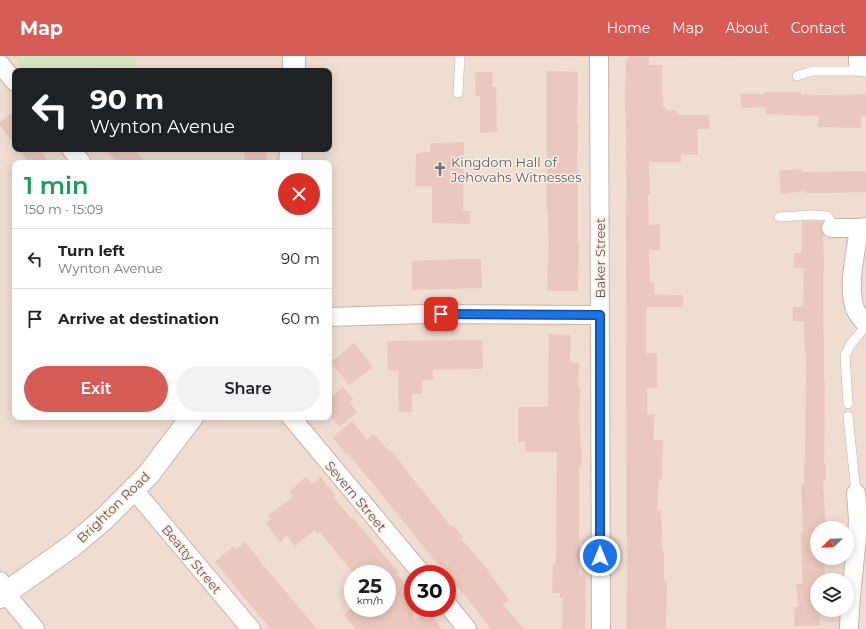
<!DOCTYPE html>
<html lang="en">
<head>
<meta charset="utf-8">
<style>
  body { margin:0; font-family:Montserrat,sans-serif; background:#f2f2f2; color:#202124; height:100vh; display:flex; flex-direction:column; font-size:15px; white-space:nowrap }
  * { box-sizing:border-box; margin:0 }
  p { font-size:13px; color:#757577 }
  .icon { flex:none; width:22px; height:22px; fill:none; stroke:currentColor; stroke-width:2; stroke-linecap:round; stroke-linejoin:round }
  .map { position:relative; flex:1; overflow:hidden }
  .sheet { position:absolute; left:12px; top:104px; width:320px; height:260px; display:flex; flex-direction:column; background:#fff; border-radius:8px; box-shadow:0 2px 10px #0003 }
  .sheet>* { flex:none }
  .guide { position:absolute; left:12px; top:12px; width:320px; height:84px; border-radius:8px; box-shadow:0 2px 10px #0003; background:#202124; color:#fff; overflow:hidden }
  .needle { width:26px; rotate:247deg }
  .buttons { position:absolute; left:810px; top:465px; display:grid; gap:8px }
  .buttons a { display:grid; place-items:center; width:44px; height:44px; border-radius:50%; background:#fff; box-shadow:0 2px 10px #0003; font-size:20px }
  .speed { position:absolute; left:344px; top:509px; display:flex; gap:8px; font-size:20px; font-weight:700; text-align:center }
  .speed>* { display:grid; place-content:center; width:52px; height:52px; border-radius:50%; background:#fff; box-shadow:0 2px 10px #0003; line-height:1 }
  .speed small { font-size:10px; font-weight:400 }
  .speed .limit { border:6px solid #d22; background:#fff; color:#111 }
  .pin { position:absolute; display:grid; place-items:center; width:34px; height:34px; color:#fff; margin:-17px; border-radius:8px; box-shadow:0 2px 6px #0006 }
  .me { position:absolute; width:44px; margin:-22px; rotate:0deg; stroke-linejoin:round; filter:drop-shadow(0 0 3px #0008) }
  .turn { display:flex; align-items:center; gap:14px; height:84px; padding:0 12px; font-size:18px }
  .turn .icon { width:52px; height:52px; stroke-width:2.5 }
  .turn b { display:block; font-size:28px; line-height:34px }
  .round { display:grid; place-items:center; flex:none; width:42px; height:42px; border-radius:21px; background:#f2f2f2 }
  .head { display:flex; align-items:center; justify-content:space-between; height:68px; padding:0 12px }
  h1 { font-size:24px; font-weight:600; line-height:30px; color:#1e9e55 }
  .button { display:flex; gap:8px; margin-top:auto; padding:8px 12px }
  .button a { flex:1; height:46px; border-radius:24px; background:#d55d55; color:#fff; font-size:16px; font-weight:600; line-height:46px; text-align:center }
  .button a+a { background:#f2f2f2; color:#202124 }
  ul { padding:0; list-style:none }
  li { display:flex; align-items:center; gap:12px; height:60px; padding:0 12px; border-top:1px solid #e0e0e0 }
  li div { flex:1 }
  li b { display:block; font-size:15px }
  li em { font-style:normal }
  header { display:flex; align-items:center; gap:24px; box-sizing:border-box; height:56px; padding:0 20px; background:#d55d55; color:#fff }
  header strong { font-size:19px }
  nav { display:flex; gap:22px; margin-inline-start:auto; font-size:14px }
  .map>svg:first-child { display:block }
  .residential { fill:#efddd1; fill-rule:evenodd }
  .green { fill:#d5e4c3 }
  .building { fill:#ebc8bd }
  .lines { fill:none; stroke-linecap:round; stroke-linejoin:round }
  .service-casing { stroke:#c8b3ab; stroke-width:10 }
  .minor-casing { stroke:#c8b3ab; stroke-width:20 }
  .tertiary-casing { stroke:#c8b3ab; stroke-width:24 }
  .service { stroke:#fff; stroke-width:9 }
  .minor { stroke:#fff; stroke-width:18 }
  .tertiary { stroke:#fff; stroke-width:22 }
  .route-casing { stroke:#114b97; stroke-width:10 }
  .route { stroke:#1a73e8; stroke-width:7 }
  .labels { text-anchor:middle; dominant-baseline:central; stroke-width:3; stroke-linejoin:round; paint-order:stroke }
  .worship-label { font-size:13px; fill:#5b616d; stroke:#fcf1e7; text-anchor:start }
  .street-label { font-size:13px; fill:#6d524c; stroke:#fcf1e7 }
</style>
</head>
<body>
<header>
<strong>Map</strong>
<nav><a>Home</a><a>Map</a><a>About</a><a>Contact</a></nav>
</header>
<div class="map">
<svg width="866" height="573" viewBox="0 0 866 573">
  <rect width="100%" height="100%" fill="#f9ece2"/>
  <path class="residential" d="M0,0H866V573H0ZM15,15H329V93H15ZM15,107H329V361H15ZM817,472H847V502H817ZM353,518H387V552H353ZM413,518H447V552H413ZM817,524H847V554H817Z"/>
  <path class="green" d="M12,0H136V10L21,11Z"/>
  <path class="building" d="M629,0H649V9H662L663,51H666V54H677V59H709V73H698V99L681,98V106H649L650,139H648L649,169L660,168V194H649L650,227H655L654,238L683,239V251H646V297H657V332H647V358H655L653,384H663L662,423H659L657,454H661L662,495H664V525H667L666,573H627L626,144H627L625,38L626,4H629Z
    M547,15L578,16L577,66H578L577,113H578V187H579L578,235H547L549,181H548V157H547Z
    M475,16H493L492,31H496L497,76L480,77V40H476Z
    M765,36H801V38L825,39L866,38V61L861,60V72L818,71L819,60L781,59V58H766L765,51L741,52V38H765Z
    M15,54V88L0,70V66Z
    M464,86L463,155H470V168L432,167V130H415L416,97L430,96V87Z
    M19,93H39L50,107H30Z
    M105,93H134L146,107H117Z
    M244,93H266L267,107H245Z
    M802,113V116L866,115V136L829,137H805V135L781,138L779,115Z
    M807,165L823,166L821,172L823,178L824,216H823V248L824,296V326H825L824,407H826V424L823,425L826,472H817V502H824L825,523H817V554H819L820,569L795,570L794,551H798L796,528H803L801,503H802L801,477H803L801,429H804V407H805L806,297H805L804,265H793V251H803L804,212H794V197H802V166Z
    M460,203H481L482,232L412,234V205Z
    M549,278L571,279L570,306L579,307L578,331H580L579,362L581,392V411H579V519H586L585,573H562L563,542H560V537H552L553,508H556L557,396H526L525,386H518V351H548Z
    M457,284H482L483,313L433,314V324H422V338H412V356H399L398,314L388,315L387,285Z
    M354,287L373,311L349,329L331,306Z
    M343,331L353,343L349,346L357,356L340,371L329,358V343Z
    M352,365L367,384L374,378L390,396L392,395L416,427L451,470L453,469L463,481L461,483L491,517H489L509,544L503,549L524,573H491L455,527L454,528L447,519V518H446L440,511L375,430L347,397L346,398L333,381Z
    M306,421L312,428L321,421L335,439L333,441L351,462L352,461L400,518H397L413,538V565L426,554L442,573H356L344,559L351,552H387V518H354L320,476L317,478L315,474L295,490L287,480L280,486L266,467L271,463L268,459L293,441L289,436Z
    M245,486L259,503V504L317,573H271L246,544L215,506L234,490L236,493Z"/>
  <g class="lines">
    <defs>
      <path id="service" d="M855,15L866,16
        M797,20L812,15H855L858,7
        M458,37L460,0
        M779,161L812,159L827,160L831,165V172
        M848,348L845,299L851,288L866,270
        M848,360L856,437"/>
      <path id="minor" d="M599,0L601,573
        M858,0V7
        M0,8L15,26
        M71,93L82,107
        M831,172H859L866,171
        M859,172C856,196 847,230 855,253C858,259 862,264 866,268
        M329,261L426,258L600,259
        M291,361L422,518
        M134,434L251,573
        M856,437L858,464
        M0,525L6,538L35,573
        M447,548L467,573
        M849,573C850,537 856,501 858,464H866"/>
      <path id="tertiary" d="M294,15V0
        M290,107L291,93
        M0,541L72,490L104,463L148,419L192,361"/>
    </defs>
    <use href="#service" class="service-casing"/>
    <use href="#minor" class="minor-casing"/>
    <use href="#tertiary" class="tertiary-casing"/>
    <use href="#service" class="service"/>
    <use href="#minor" class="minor"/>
    <use href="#tertiary" class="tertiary"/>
  </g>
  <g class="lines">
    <defs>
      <path id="route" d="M441,258L600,259V500"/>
    </defs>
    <use href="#route" class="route-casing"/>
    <use href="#route" class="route"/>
  </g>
  <defs>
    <symbol id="church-bare" viewBox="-9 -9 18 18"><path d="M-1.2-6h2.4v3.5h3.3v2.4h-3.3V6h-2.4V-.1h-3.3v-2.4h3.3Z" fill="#6b7280" stroke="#fcf1e7" stroke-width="2.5" paint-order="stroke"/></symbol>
  </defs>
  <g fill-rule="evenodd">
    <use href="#church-bare" x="430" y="103" width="20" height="20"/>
  </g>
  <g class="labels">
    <g class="worship-label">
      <text x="451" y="106">Kingdom Hall of<tspan x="451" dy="15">Jehovahs Witnesses</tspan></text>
    </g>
    <g class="street-label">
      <text transform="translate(600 202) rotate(-90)">Baker Street</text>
      <text transform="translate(356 440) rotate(50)">Severn Street</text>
      <text transform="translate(113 451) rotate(-44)">Brighton Road</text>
      <text transform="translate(192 503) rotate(50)">Beatty Street</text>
    </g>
  </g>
</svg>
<div class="buttons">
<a><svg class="needle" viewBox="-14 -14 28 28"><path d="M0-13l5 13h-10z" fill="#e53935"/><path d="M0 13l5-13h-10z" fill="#757577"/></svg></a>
<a><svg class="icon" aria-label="layers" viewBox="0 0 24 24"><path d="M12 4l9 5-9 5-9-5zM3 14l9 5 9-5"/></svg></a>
</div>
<div class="speed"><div>25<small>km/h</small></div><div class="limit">30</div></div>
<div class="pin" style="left:441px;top:258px;background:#d93025"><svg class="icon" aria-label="arrive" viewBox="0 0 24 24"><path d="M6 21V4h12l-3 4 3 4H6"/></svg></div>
<svg class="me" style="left:600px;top:500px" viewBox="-20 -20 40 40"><circle r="17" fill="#1a73e8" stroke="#fff" stroke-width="3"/><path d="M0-11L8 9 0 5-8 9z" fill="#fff"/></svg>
<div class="guide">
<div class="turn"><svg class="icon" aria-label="left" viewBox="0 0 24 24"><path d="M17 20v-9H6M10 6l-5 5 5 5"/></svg><div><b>90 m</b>Wynton Avenue</div></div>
</div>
<section class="sheet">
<div class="head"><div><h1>1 min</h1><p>150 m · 15:09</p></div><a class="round" style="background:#d93025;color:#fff"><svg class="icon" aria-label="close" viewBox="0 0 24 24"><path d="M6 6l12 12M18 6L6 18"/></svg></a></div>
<ul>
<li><svg class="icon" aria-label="left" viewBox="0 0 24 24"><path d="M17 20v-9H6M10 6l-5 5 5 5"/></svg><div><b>Turn left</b><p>Wynton Avenue</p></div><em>90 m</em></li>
<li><svg class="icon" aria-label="arrive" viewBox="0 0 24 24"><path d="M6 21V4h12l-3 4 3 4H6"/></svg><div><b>Arrive at destination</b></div><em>60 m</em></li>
</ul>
<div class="button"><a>Exit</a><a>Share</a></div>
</section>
</div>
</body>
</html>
